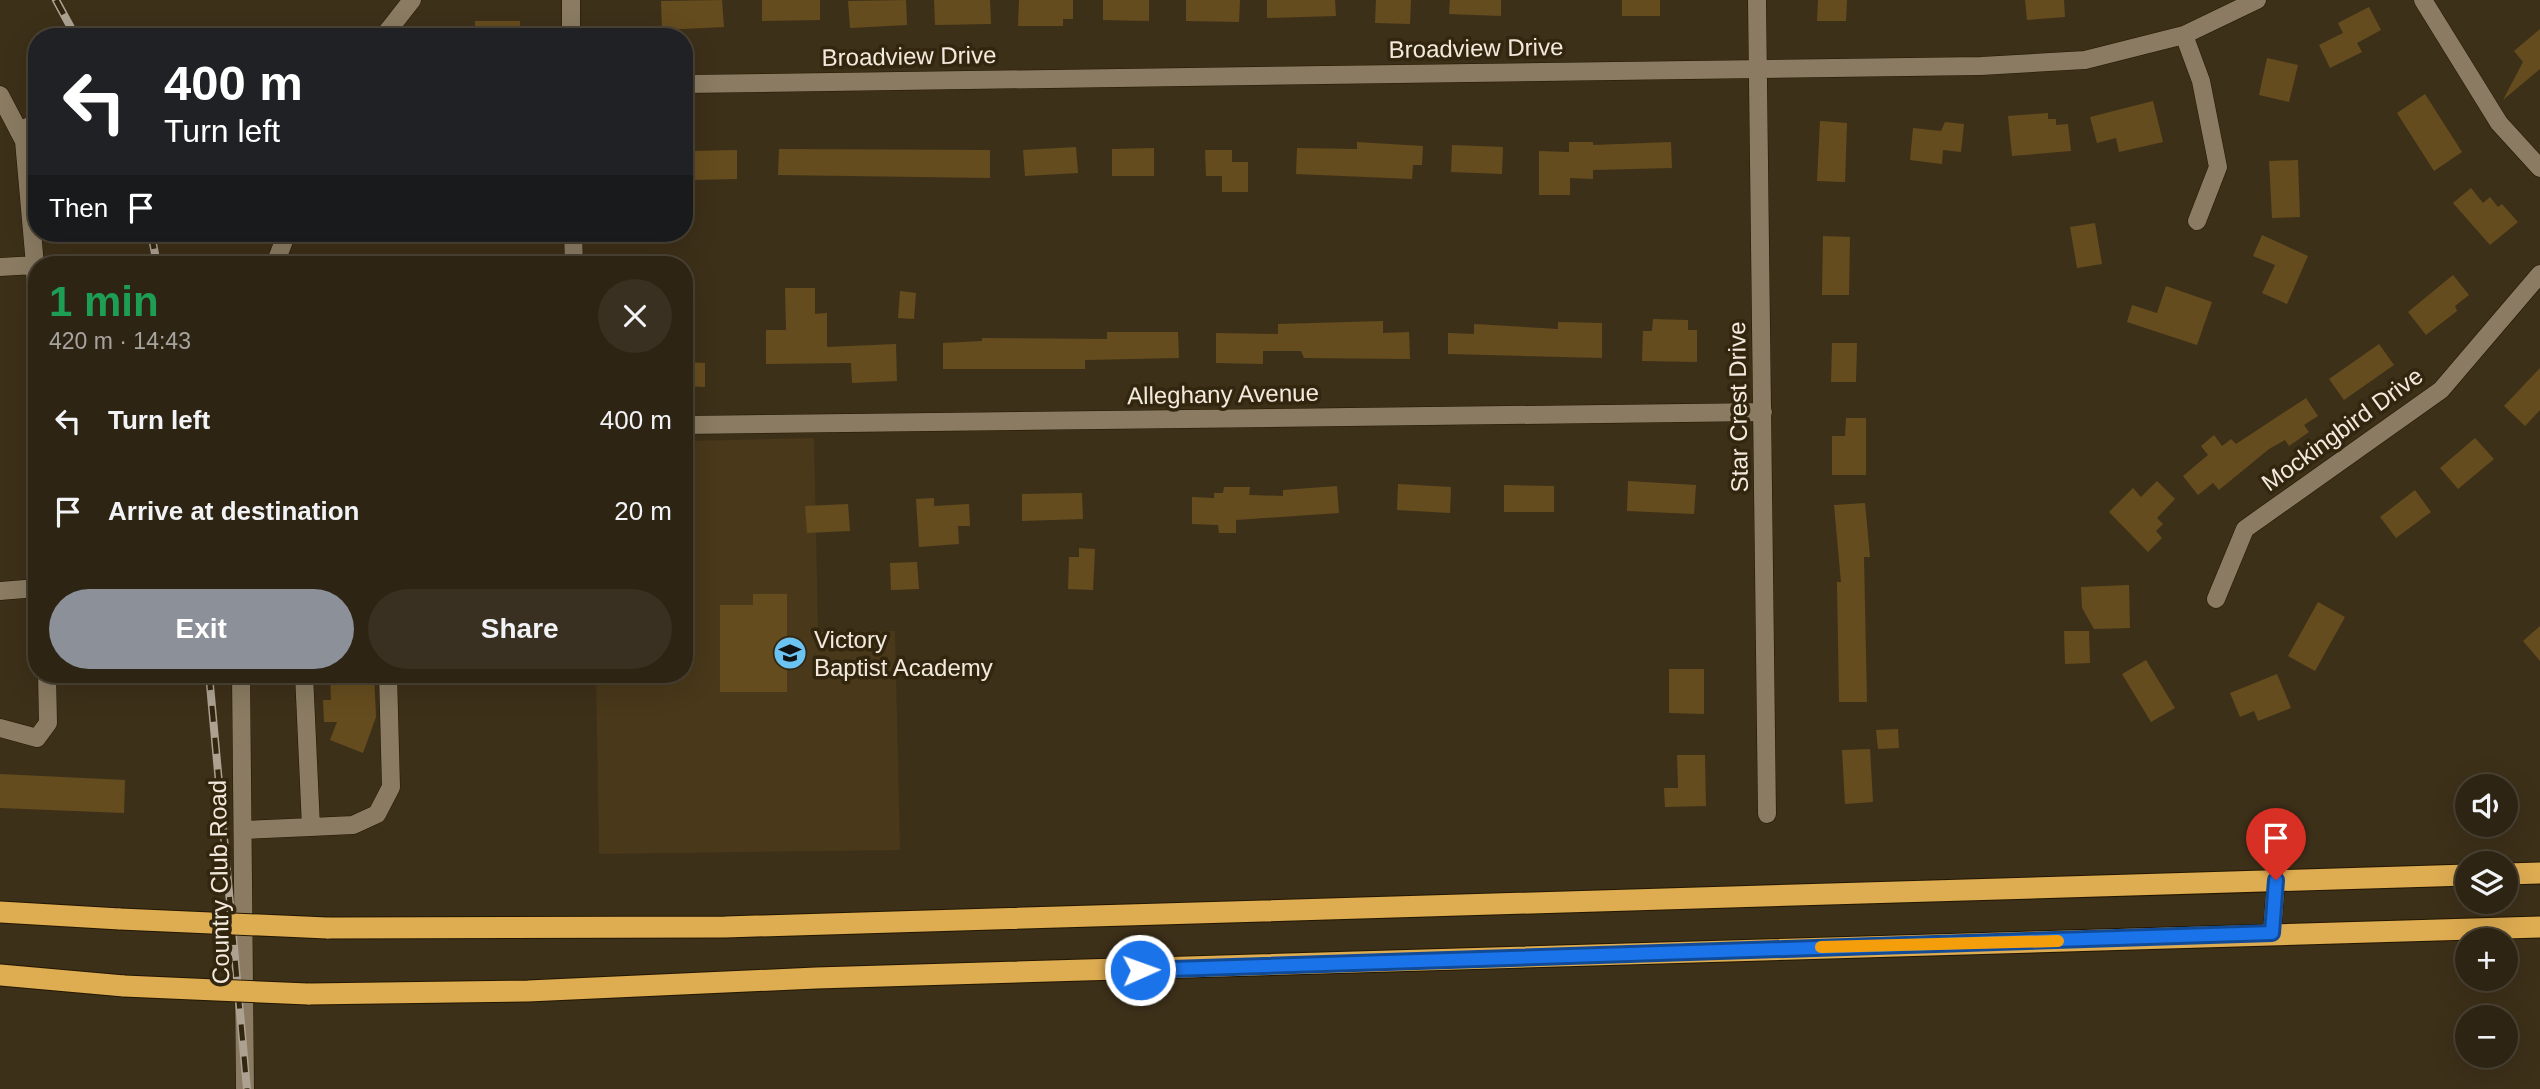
<!DOCTYPE html>
<html lang="en">
<head>
<meta charset="utf-8">
<style>
  body { margin:0; font-family:Arial,sans-serif; background:#3a3021; color:#f1f3f6; height:100vh; display:flex; flex-direction:column; font-size:26px; white-space:nowrap }
  * { box-sizing:border-box; margin:0 }
  p { font-size:23px; color:#a7a4a0 }
  .icon { flex:none; width:38px; height:38px; fill:none; stroke:currentColor; stroke-width:2; stroke-linecap:round; stroke-linejoin:round }
  .map { position:relative; flex:1; overflow:hidden }
  .panel { position:absolute; left:28px; top:256px; width:665px; height:427px; display:flex; flex-direction:column; background:#2e2413; border-radius:28px; box-shadow:0 7px 28px #0002,0 0 0 2px #494133 }
  .panel>* { flex:none }
  .top-card { position:absolute; left:28px; top:28px; width:665px; height:214px; border-radius:28px; box-shadow:0 7px 28px #0002,0 0 0 2px #494133; background:#202124; color:#fff; overflow:hidden }
  .controls { position:absolute; left:2455px; top:774px; display:grid; gap:14px }
  .controls a { display:grid; place-items:center; width:63px; height:63px; border-radius:50%; background:#2e2413; box-shadow:0 7px 28px #0002,0 0 0 2px #494133; font-size:35px }
  .pin { position:absolute; display:grid; place-items:center; width:60px; height:60px; color:#fff; margin:-72px -30px; border-radius:50% 50% 50% 0; rotate:-45deg; box-shadow:0 0 7px #0007 }
  .pin .icon { rotate:45deg }
  .me { position:absolute; width:77px; margin:-38px; rotate:88deg; stroke-linejoin:round; filter:drop-shadow(0 0 5px #0008) }
  .turn { display:flex; align-items:center; gap:24px; height:147px; padding:0 21px; font-size:32px }
  .turn .icon { width:91px; height:91px; stroke-width:2.5 }
  .turn b { display:block; font-size:49px; line-height:60px }
  .then { display:flex; align-items:center; height:66px; padding:0 21px; background:#0003; gap:14px; font-size:26px }
  .round { display:grid; place-items:center; flex:none; width:74px; height:74px; border-radius:37px; background:#3a3021 }
  .summary { display:flex; align-items:center; justify-content:space-between; height:119px; padding:0 21px }
  h1 { font-size:42px; font-weight:600; line-height:52px; color:#1e9e55 }
  .button { display:flex; gap:14px; margin-top:auto; padding:14px 21px }
  .button a { flex:1; height:80px; border-radius:42px; background:#8c9099; color:#fff; font-size:28px; font-weight:600; line-height:80px; text-align:center }
  .button a+a { background:#3a3021; color:#f1f3f6 }
  ul { padding:0; list-style:none }
  li { display:flex; align-items:center; gap:21px; height:91px; padding:0 21px }
  li div { flex:1 }
  li b { display:block; font-size:26px }
  li em { font-style:normal }
  .map>svg:first-child { display:block }
  .built { fill:#49381a }
  .building { fill:#654c1e }
  .lines { fill:none; stroke-linecap:round; stroke-linejoin:round }
  .minor-casing { stroke:#231702; stroke-width:19 }
  .highway-casing { stroke:#231702; stroke-width:23 }
  .minor { stroke:#8a7b62; stroke-width:18 }
  .highway { stroke:#deac51; stroke-width:21 }
  .rail-casing { stroke:#ada292; stroke-width:8 }
  .rail { stroke:#32260f; stroke-width:5; stroke-dasharray:16; stroke-linecap:butt }
  .highway-bridge-casing { stroke:#231702; stroke-width:23; stroke-linecap:butt }
  .highway-bridge { stroke:#deac51; stroke-width:21 }
  .route-casing { stroke:#114b97; stroke-width:18 }
  .route { stroke:#1a73e8; stroke-width:12 }
  .slow { stroke:#f59e0b; stroke-width:12 }
  .labels { text-anchor:middle; dominant-baseline:central; stroke-width:7; stroke-linejoin:round; paint-order:stroke }
  .street-label { font-size:24px; fill:#f3eadd; stroke:#32260f }
  .poi-label { font-size:24px; fill:#f3eadd; stroke:#32260f; text-anchor:start }
</style>
</head>
<body>
<div class="map">
<svg width="2540" height="1089" viewBox="0 0 2540 1089">
  <rect width="100%" height="100%" fill="#3d3019"/>
  <path class="built" d="M814,438L818,632L895,631L900,850L599,854L596,674H684V441Z"/>
  <path class="building" d="M722,0L724,27L662,30L661,1Z
    M762,0H820V20L762,21Z
    M906,0L907,25L850,28L848,1Z
    M934,0H990L991,24L935,25Z
    M1019,0H1073V19H1063V26H1018Z
    M1103,0H1149V21L1103,20Z
    M1186,0H1240L1239,22L1186,21Z
    M1267,0H1335L1336,16L1267,18Z
    M1376,0H1411L1410,24L1375,23Z
    M1450,0H1501V16L1449,14Z
    M1622,0H1660V16H1622Z
    M1818,0H1847L1846,21H1817Z
    M2025,0H2064L2065,17L2027,20Z
    M2369,7L2381,30L2357,43L2362,52L2330,68L2319,45L2343,33L2338,23Z
    M475,21H520V37H475Z
    M2540,29V69L2503,100L2523,62L2514,51Z
    M2267,58L2298,65L2289,102L2259,95Z
    M2425,94L2462,152L2434,171L2397,113Z
    M2153,101L2163,142L2119,152L2116,138L2097,143L2090,117Z
    M2048,113V119H2056V125L2068,124L2071,151L2012,156L2008,116Z
    M1820,121L1847,123L1845,182L1817,181Z
    M1945,122L1964,124L1961,152L1943,150L1942,164L1910,160L1913,128L1941,131Z
    M1357,142L1423,146L1422,165H1413L1412,179L1296,174L1297,148L1357,149Z
    M1569,142H1593V145L1671,142L1672,168L1593,170V179L1570,178V195H1539V151L1569,152Z
    M1452,145L1503,147L1502,174L1451,172Z
    M1076,147L1078,173L1025,176L1023,150Z
    M1154,148V176H1112V149Z
    M779,149L990,150V178L778,175Z
    M737,150V179L692,180V151Z
    M1205,150H1232V162H1248V192H1222V176H1206Z
    M2298,160L2300,217L2272,218L2269,161Z
    M2471,188L2483,203L2490,197L2498,207L2502,204L2518,222L2490,245L2453,203Z
    M2095,223L2102,264L2077,268L2070,227Z
    M2262,235L2308,256L2287,304L2262,293L2275,265L2253,256Z
    M1823,236L1850,237L1849,295H1822Z
    M2453,275L2469,295L2455,306L2457,311L2426,335L2408,312Z
    M2166,286L2212,302L2197,345L2127,322L2132,305L2157,313Z
    M785,288H815V314L827,313V347L896,344L897,381L852,383L851,363L766,364V330H786Z
    M900,291L916,293L914,319L898,318Z
    M1653,319L1688,320V330H1697V362L1642,361L1643,331H1652Z
    M1383,321V333L1409,332L1410,359L1304,358L1301,351H1263V364L1216,363V333L1278,334V324Z
    M1558,322L1602,323V358L1448,354V333L1474,334V324L1558,329Z
    M1107,332H1178L1179,358L1085,360V369H943V343L982,341V338L1107,339Z
    M1832,343H1857L1856,382H1831Z
    M2379,344L2394,365L2344,400L2329,379Z
    M684,362L705,363V387L684,386Z
    M2540,368V410L2525,426L2504,406Z
    M2306,398L2318,416L2304,425L2309,432L2289,446L2285,440L2269,449L2219,490L2213,483L2198,495L2183,476L2208,455L2201,446L2214,435L2222,446L2231,439L2236,444Z
    M1846,418H1866V475H1832V436H1845Z
    M2475,438L2494,459L2458,489L2440,468Z
    M1628,481L1696,485L1694,514L1627,511Z
    M2157,481L2175,499L2157,518L2163,524L2156,531L2162,538L2148,552L2109,512L2133,488L2141,497Z
    M1398,484L1451,487L1450,513L1397,510Z
    M1504,485L1554,486V512H1504Z
    M1337,486L1339,513L1236,520V533H1219L1218,525L1192,524V497L1214,498V493H1223L1224,487H1250L1249,495L1283,496V490Z
    M2415,490L2431,512L2396,538L2380,517Z
    M1082,493L1083,519L1022,521V494Z
    M934,498V506L969,504L970,526H958L959,544L919,547L916,499Z
    M1865,503L1870,557H1864L1867,702H1839L1837,582H1841L1834,505Z
    M848,504L850,531L807,533L805,506Z
    M1079,548L1095,549L1093,590L1068,589L1069,557H1079Z
    M917,562L919,589L891,590L890,563Z
    M2129,585L2130,628L2094,629L2082,608L2081,587Z
    M753,594H787V692H720V605H753Z
    M2318,602L2345,617L2315,671L2288,656Z
    M2540,626V661L2523,641Z
    M2064,631H2089L2090,663L2065,664Z
    M2146,660L2175,708L2151,722L2122,674Z
    M1669,669H1704V714L1669,713Z
    M330,674H374L376,717L363,753L330,740L337,722H324L323,700H331Z
    M2277,674L2291,708L2258,721L2254,711L2240,717L2230,693Z
    M1898,729L1899,748L1878,749L1876,730Z
    M1870,749L1873,802L1845,804L1842,750Z
    M1677,755H1705L1706,806L1665,807L1664,788H1678Z
    M0,774L125,780L124,813L0,808Z"/>
  <g class="lines">
    <defs>
      <path id="minor" d="M571,0V37
        M1757,0L1767,814
        M2423,0L2499,123L2540,168
        M2184,35L2201,81L2218,167L2197,221
        M383,37L412,0
        M684,84L1981,66L2085,60L2184,35L2257,0
        M0,95L24,141L35,265L37,335
        M20,130L37,123
        M573,233L574,264
        M275,264L287,233
        M0,267L35,265
        M684,425L1763,412
        M0,591L37,588
        M2216,599L2245,529L2441,390L2540,274
        M241,674L245,1089
        M0,728L37,738L48,723L47,674
        M311,827L353,825L377,814L391,787L388,674
        M243,830L311,827L304,674
        M2272,933L2276,880"/>
      <path id="highway" d="M2506,874L2540,873
        M0,912L120,919
        M327,928L725,927L2468,875
        M0,975L124,986
        M308,994L528,991L816,978L2540,927"/>
    </defs>
    <use href="#minor" class="minor-casing"/>
    <use href="#highway" class="highway-casing"/>
    <use href="#minor" class="minor"/>
    <use href="#highway" class="highway"/>
    <defs>
      <path id="rail" d="M56,0L76,37
        M151,233L157,264
        M209,674L247,1089"/>
    </defs>
    <use href="#rail" class="rail-casing"/>
    <use href="#rail" class="rail"/>
    <defs>
      <path id="highway-bridge" d="M120,919L327,928
        M124,986L308,994"/>
    </defs>
    <use href="#highway-bridge" class="highway-bridge-casing"/>
    <use href="#highway-bridge" class="highway-bridge"/>
  </g>
  <g class="lines">
    <defs>
      <path id="route" d="M1140,970L2272,933L2276,880"/>
    </defs>
    <use href="#route" class="route-casing"/>
    <use href="#route" class="route"/>
    <path class="slow" d="M1821,947L2058,941"/>
  </g>
  <defs>
    <symbol id="school-disc" viewBox="-11 -11 22 22"><circle r="9.5" fill="#6bc3f2" stroke="#32260f"/><path d="M0-5L7-2L0 1L-7-2ZM-4 1L0 2.5L4 1V4Q0 6-4 4Z" fill="#111"/></symbol>
  </defs>
  <g fill-rule="evenodd">
    <use href="#school-disc" x="771" y="634" width="38" height="38"/>
  </g>
  <g class="labels">
    <g class="street-label">
      <text transform="translate(1476 48) rotate(-1)">Broadview Drive</text>
      <text transform="translate(909 56) rotate(-1)">Broadview Drive</text>
      <text transform="translate(1223 394) rotate(-1)">Alleghany Avenue</text>
      <text transform="translate(1738 407) rotate(-91)">Star Crest Drive</text>
      <text transform="translate(2342 429) rotate(-36)">Mockingbird Drive</text>
      <text transform="translate(219 882) rotate(-91)">Country Club Road</text>
    </g>
    <g class="poi-label">
      <text x="814" y="639">Victory<tspan x="814" dy="28">Baptist Academy</tspan></text>
    </g>
  </g>
</svg>
<div class="controls">
<a><svg class="icon" aria-label="sound" viewBox="0 0 24 24"><path d="M4 9h4l5-4v14l-5-4H4zM17 9q2 3 0 6"/></svg></a>
<a><svg class="icon" aria-label="layers" viewBox="0 0 24 24"><path d="M12 4l9 5-9 5-9-5zM3 14l9 5 9-5"/></svg></a>
<a>+</a>
<a>−</a>
</div>
<div class="pin" style="left:2276px;top:880px;background:#d93025"><svg class="icon" aria-label="arrive" viewBox="0 0 24 24"><path d="M6 21V4h12l-3 4 3 4H6"/></svg></div>
<svg class="me" style="left:1140px;top:970px" viewBox="-20 -20 40 40"><circle r="17" fill="#1a73e8" stroke="#fff" stroke-width="3"/><path d="M0-11L8 9 0 5-8 9z" fill="#fff"/></svg>
<div class="top-card">
<div class="turn"><svg class="icon" aria-label="left" viewBox="0 0 24 24"><path d="M17 20v-9H6M10 6l-5 5 5 5"/></svg><div><b>400 m</b>Turn left</div></div>
<div class="then">Then<svg class="icon" aria-label="arrive" viewBox="0 0 24 24"><path d="M6 21V4h12l-3 4 3 4H6"/></svg></div>
</div>
<section class="panel">
<div class="summary"><div><h1>1 min</h1><p>420 m · 14:43</p></div><a class="round"><svg class="icon" aria-label="close" viewBox="0 0 24 24"><path d="M6 6l12 12M18 6L6 18"/></svg></a></div>
<ul>
<li><svg class="icon" aria-label="left" viewBox="0 0 24 24"><path d="M17 20v-9H6M10 6l-5 5 5 5"/></svg><div><b>Turn left</b></div><em>400 m</em></li>
<li><svg class="icon" aria-label="arrive" viewBox="0 0 24 24"><path d="M6 21V4h12l-3 4 3 4H6"/></svg><div><b>Arrive at destination</b></div><em>20 m</em></li>
</ul>
<div class="button"><a>Exit</a><a>Share</a></div>
</section>
</div>
</body>
</html>
